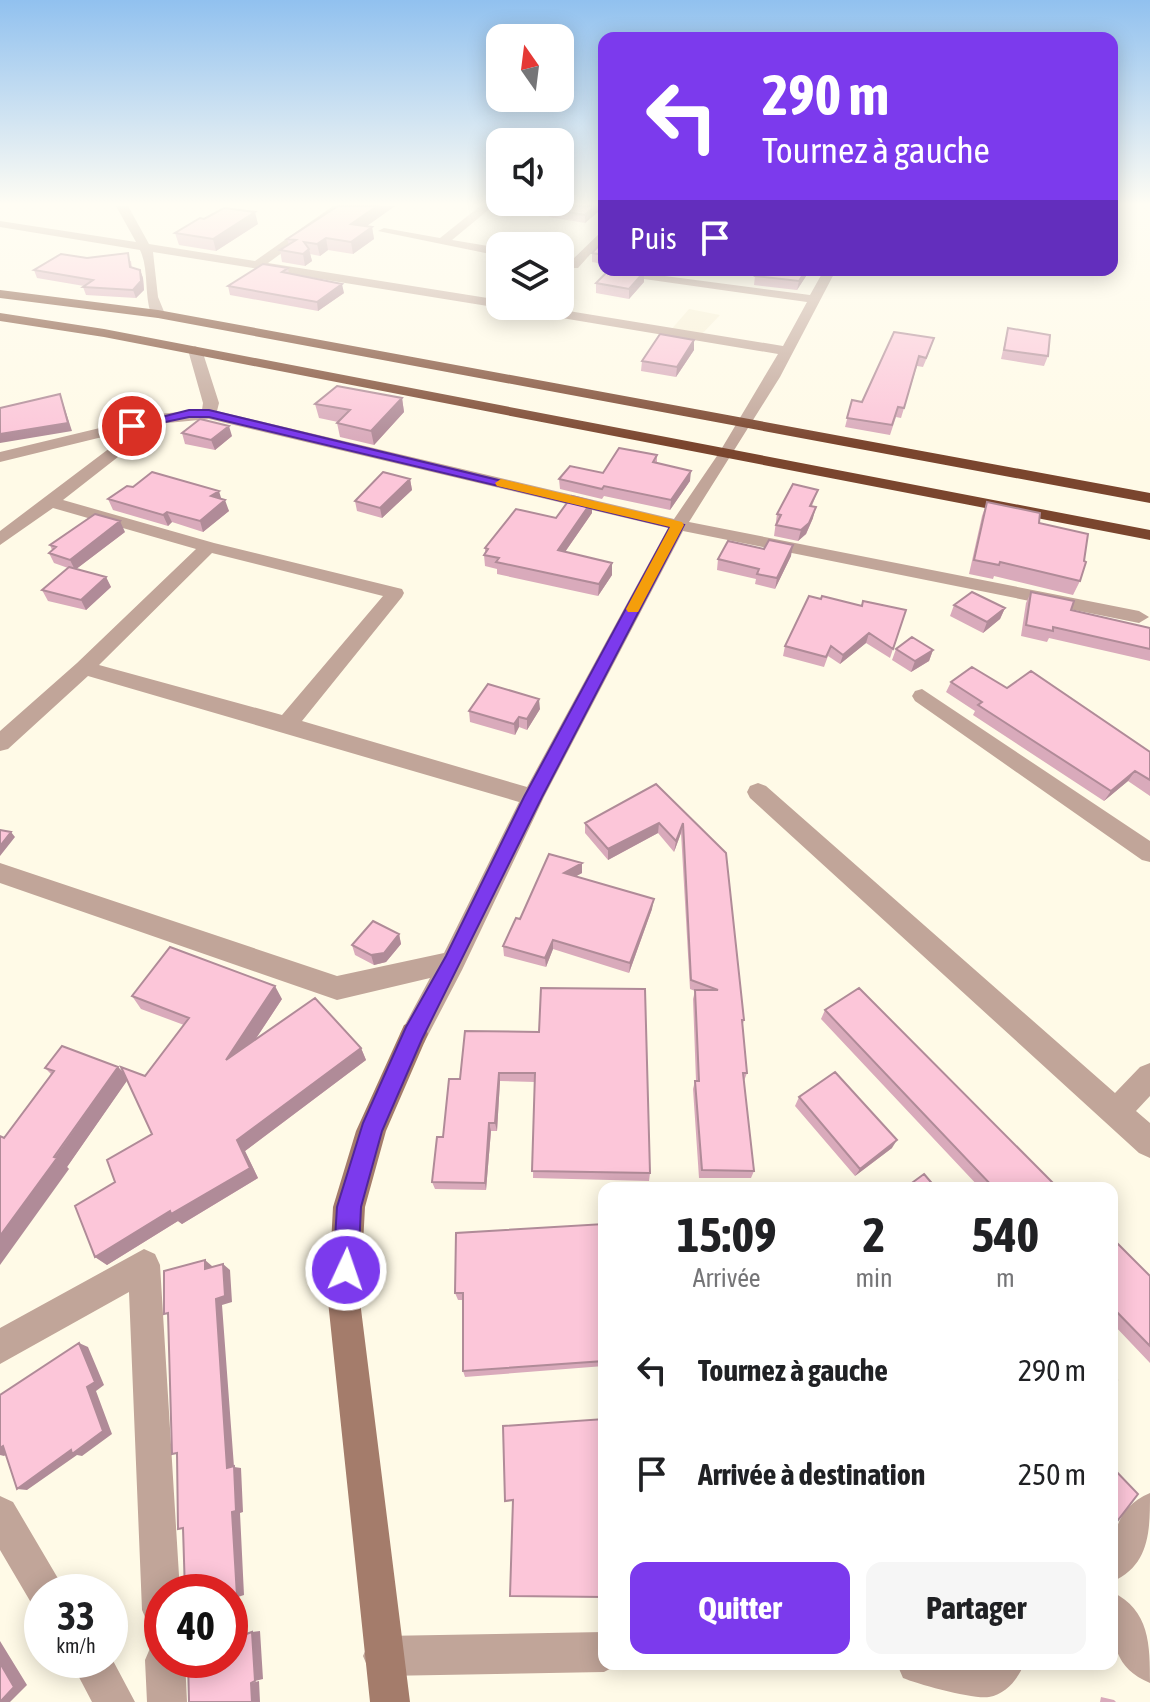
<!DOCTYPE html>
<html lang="fr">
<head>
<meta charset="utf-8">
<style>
  body { margin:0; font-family:"Asap Condensed",sans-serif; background:#f6f6f6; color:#202124; height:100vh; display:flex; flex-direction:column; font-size:30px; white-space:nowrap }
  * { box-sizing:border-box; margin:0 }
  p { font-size:26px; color:#757577 }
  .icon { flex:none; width:44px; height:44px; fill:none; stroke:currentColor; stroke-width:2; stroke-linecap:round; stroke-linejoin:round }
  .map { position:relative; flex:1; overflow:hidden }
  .side { position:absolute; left:598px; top:1182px; width:520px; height:488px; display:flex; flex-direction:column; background:#fff; border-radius:16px; box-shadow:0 4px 20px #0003 }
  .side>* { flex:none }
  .banner { position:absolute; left:598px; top:32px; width:520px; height:244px; border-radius:16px; box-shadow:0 4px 20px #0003; background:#7c3aed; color:#fff; overflow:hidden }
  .needle { width:52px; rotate:346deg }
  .buttons { position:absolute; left:486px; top:24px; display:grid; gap:16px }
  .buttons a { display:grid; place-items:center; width:88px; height:88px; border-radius:16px; background:#fff; box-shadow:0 4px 20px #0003; font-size:40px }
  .speed { position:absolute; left:24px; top:1574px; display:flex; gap:16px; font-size:40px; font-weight:700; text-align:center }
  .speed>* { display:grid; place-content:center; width:104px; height:104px; border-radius:50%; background:#fff; box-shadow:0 4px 20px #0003; line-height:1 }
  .speed small { font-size:20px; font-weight:400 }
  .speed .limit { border:12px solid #d22; background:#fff; color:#111 }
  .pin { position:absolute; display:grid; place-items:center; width:68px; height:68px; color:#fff; margin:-34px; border:4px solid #fff; border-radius:50%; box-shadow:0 2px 8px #0007 }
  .me { position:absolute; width:88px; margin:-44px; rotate:3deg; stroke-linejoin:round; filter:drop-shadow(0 0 6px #0008) }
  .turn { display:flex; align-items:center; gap:28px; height:168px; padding:0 32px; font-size:36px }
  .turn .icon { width:104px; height:104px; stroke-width:2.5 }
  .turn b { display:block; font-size:56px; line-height:68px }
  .then { display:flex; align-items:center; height:76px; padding:0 32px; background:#0003; gap:16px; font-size:30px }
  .eta { display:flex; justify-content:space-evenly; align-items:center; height:136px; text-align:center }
  .eta b { font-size:48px; font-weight:700; line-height:56px }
  .action { display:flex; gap:16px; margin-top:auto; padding:16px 32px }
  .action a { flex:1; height:92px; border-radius:16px; background:#7c3aed; color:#fff; font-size:32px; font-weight:700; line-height:92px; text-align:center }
  .action a+a { background:#f6f6f6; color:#202124 }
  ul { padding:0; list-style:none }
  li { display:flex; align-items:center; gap:24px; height:104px; padding:0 32px }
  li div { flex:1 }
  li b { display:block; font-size:30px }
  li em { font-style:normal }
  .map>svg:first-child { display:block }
  .built { fill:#f7efd6 }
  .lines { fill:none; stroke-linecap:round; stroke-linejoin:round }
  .street { fill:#c1a599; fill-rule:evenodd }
  .secondary { fill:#a47c6b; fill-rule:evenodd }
  .highway { fill:#7a452e; fill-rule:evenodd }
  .wall { fill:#d9aabb }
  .shaded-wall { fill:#b08b98 }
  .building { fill:#fcc6d9; stroke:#b08b98; stroke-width:2 }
  .route { fill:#7c3aed; stroke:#51269a; stroke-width:2 }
  .slow { fill:#f59e0b }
</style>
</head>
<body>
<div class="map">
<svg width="1150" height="1702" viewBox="0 0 1150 1702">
  <rect width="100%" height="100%" fill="#fffae7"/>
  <path class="built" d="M689,309L720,315L700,336L670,331Z"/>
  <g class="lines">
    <path class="street" d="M116,206H128L149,244L255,261L333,206H346L268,263L500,300V306H505L500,308L153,252L158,297L165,314L158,318L151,314C144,294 149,268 140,250L0,227V221L136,242Z
      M480,206H493L452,240L500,248V256L378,231L384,228L440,238Z
      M604,229V239L578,268H570V262Z
      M604,268L810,295L824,270H836L780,377L689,522L1139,611L1149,617L1139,623L683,531L544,797L462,970L424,1043L414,1047L404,1043L400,1034L430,978L337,1000L0,883V863L337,976L444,953L519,802L88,676L8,749L0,751V731L77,663L196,549L53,508L0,545V531L135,429L0,462V452L158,414L202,410L203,403L188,350L195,346L202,350L219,403L217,411L674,519L719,453L778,354L514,310L507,306H538L783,346L807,302L609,274L605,273ZM209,419L668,528L527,787L302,721L402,597L404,593L402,589L214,543L63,500L155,428L157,424ZM212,553L383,596L282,715L99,665Z
      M922,689L1150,841V862L1142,860L915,701L912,696L915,691Z
      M758,783L766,786L1115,1093L1140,1067L1150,1063V1096L1136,1111L1150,1123V1158L1139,1153L750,798L747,792L750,786Z
      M144,1249L155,1254L160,1265L180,1592H162V1630L148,1624L142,1610L129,1292L0,1364V1328Z
      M1150,1493C1150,1531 1150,1565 1112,1582C1112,1545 1110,1510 1150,1493Z
      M0,1496L13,1502L66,1592H42V1609L33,1606L0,1550Z
      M1112,1592C1150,1610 1150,1645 1150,1683C1108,1666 1112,1631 1112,1592Z
      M604,1632V1664H619L604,1672L383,1676L369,1670L363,1656L369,1642L383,1636Z
      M162,1641V1660H185L187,1702H147L145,1660L151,1646Z
      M110,1655L135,1702H92L70,1660H110Z
      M897,1664H1024C1018,1679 1006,1694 989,1697C975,1700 917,1684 903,1678Z"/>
    <path class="secondary" d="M414,1021L424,1025L428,1034L386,1131L365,1207L360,1301L410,1702H370L328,1301L333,1207L356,1131L404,1025Z"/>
    <path class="highway" d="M0,290L158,310L1150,493V503L158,318L0,298Z
      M0,313L104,329L1150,530V540L104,337L0,321Z"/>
  </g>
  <path class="wall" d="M338,206H395L366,226L372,227L374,239L353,254L328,250L320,256L310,254L312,261L305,266L282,262L280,250L289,245L287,239Z
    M604,206L585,223L549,217V209Z
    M258,224L216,251L179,245L175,233Z
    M604,240V264L592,262V253Z
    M87,258L131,261L132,268L140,270L143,278L144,290L136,298L86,295L83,287L84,286L37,278L34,270Z
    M288,268L289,274L344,293L318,311L230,295L228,286Z
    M810,270L797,290L754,285L755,276Z
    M644,272V282L629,299L596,293V283Z
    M1008,328L1048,356L1044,366L1001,359Z
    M931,348L923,367L917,366L901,418L896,417L890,435L845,427L852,400L862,402Z
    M694,350L676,377L641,371L642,361Z
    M402,398L404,412L374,445L340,437L337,423L338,422L319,418L315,404Z
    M182,433L232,436L215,450L185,444Z
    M657,455V463L690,481L670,510L604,496L602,499L560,489L559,479L603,473Z
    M410,479L412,490L382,518L357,511L355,501Z
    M133,487L222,499L229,511L203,532L172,522L168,526L113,510L108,499Z
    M818,490L812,506L813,518L806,534L798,541L774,536L777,514Z
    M987,502L1039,523L1084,561L1080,581L1073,595L994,576L993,579L969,574L982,516Z
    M592,513L565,552L612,575L598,596L497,574V569L485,566L484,555L485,552V548L556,518Z
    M125,532L76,569L106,577L111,587L86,610L48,601L42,590L68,568L54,563L49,553L52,550L50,545Z
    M791,556L775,589L755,584L756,579L717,570L718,559Z
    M1031,592L1071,610L1150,628V661L1049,638L1047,642L1021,636L1026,603Z
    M821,599L862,606L906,610L890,658L866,643L840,664L828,656L824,667L783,656L785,646Z
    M954,605L1005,608L1000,619L983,633L950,616Z
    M896,649L933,650L929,661L911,672L892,660Z
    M951,682L1007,688L1150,752V796L1128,781L1104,801L973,715L975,711L946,692Z
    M540,709L527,730L519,727L515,735L470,722L469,711Z
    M656,784L726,853L744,1020L742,1027L747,1073L744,1081L754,1171L751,1178H699L693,1089L695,1081H696L693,999L695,991L690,989L681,833L674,852L658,833L608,860L585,833V823Z
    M582,863V873L576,876L652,909L629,973L553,949L546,967L504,956L503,946L520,919Z
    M399,934L401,944L386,962L374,965L355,955L352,945Z
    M132,996L282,999L255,1040L361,1048L366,1060L245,1151L258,1178L182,1224L178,1221L107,1265L95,1257L115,1182L152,1134L127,1080L67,1167L69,1169L4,1138L52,1075L45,1068L118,1067L123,1072L145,1076L184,1025L141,1009Z
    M825,1010L1058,1188H980L821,1019Z
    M539,1032L650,1173L649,1181L533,1178L535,1082L500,1081L497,1131H491L486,1190L435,1189L432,1182L443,1137L460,1079Z
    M799,1097L892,1148L855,1176L795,1106Z
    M604,1224V1366L465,1377L463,1371V1300H458L455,1293Z
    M1112,1238L1150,1276V1363L1112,1323Z
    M1101,1697L1114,1700L1116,1702H1100Z"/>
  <path class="shaded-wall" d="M377,206H395L353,236L351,224Z
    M595,206L604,207L585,223V215Z
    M255,212L258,224L216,251L213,239Z
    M372,227L374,239L353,254L351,242Z
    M326,238L328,250L320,256L317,244Z
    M309,249L312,261L305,266L303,254Z
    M140,270L143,278L144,290L136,298L133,290Z
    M806,270H810L797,290L799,281Z
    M644,272V282L629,299V289Z
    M342,284L344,293L318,311L317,302Z
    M694,340V350L676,377L677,367Z
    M60,394L72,431L0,443V434Z
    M402,398L404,412L374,445L371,431Z
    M229,426L232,436L215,450L211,440Z
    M691,471L690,481L670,510L671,500Z
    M410,479L412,490L382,518L380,508Z
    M219,491L222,501L211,496Z
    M225,500L229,511L203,532L200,521Z
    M592,501V513L558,562V550Z
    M816,507L813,518L806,534L798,541L801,530Z
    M167,512L172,522L168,526L163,515Z
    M120,521L125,532L75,570L70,560Z
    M793,545L791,556L775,589L777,578Z
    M612,563V575L598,596L599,584Z
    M106,577L111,587L86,610L81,600Z
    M1005,608L1000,619L983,633L987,622Z
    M869,633L866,643L840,664L843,655Z
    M933,650L929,661L911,672L915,661Z
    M539,699L540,709L527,730V719Z
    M519,717V727L515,735L514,724Z
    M1135,771L1128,781L1104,801L1111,791Z
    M659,823L658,833L608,860V849Z
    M683,823L681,833L674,852L676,841Z
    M11,832L15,837L0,856V846Z
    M582,863V873L564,883V873Z
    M654,899L652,909L629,973L630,963Z
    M399,934L401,944L386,962L374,965L371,955Z
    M553,940V949L546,967L545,958Z
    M275,986L282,999L234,1072L226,1060Z
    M361,1048L366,1060L245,1151L258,1178L182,1224L178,1221L107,1265L95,1257L237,1140Z
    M118,1067L129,1078L67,1167L69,1169L0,1265V1236Z
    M499,1073L500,1081L497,1131L495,1123Z
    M489,1123L491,1131L486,1190L485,1183Z
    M897,1140L892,1148L855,1176L860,1169Z
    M205,1260L212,1266V1275L205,1269Z
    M223,1264L230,1270L232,1302L222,1305L234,1467L241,1468L243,1512L240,1513L244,1595L238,1597L239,1638L232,1639L227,1468L216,1299Z
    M79,1343L88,1347L104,1385L96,1391L112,1434L82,1456L77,1455L27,1490L17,1489L71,1450L87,1387Z
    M3,1446L14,1449L4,1456L0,1455V1448Z
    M260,1631L263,1679L255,1681L252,1632Z
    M0,1641L27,1685L10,1702H0Z
    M259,1681L260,1702H252L251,1683Z"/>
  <path class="building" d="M338,206H377L351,224L372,227L351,242L326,238L317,244L304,242L309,249L303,254L280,250L296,240L287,239Z
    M553,206H595L585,215L549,209Z
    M224,208L255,212L213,239L175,233L200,218L204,219Z
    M604,240V255L592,253Z
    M128,253L130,267L140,270L141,281L133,290L83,287L93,280L34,270L61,254L87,258Z
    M263,264L288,268L282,272L342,284L317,302L228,286Z
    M609,270H627L644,272L629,289L596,283Z
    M759,270H806L799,281L755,276Z
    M1008,328L1050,335L1048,356L1004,350Z
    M894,332L934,338L926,358L919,356L904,408L898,407L892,425L847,418L852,400L862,402Z
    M660,334L694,340L677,367L642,361Z
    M337,386L402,398L371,431L337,423L350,410L315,404Z
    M60,394L68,423L0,434V408Z
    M200,419L229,426L211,440L182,433Z
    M619,448L657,455L653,462L691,471L671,500L604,486L602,489L559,479L570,466L603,473Z
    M152,472L219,491L211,496L225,500L200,521L167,512L163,515L108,499L127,486L133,487Z
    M383,472L410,479L380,508L355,501Z
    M793,484L818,490L810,506L816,507L809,523L801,530L776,525L781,515L777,514Z
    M572,496L592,501L558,550L612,563L599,584L496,562L499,558L484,555L488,549L485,548L516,509L556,518Z
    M987,502L1040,513L1039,523L1088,534L1084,561L1086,562L1080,581L1000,562L999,565L974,560Z
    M95,514L120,521L70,560L49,553L56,547L50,545Z
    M769,540L793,545L777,578L757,574L759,569L718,559L728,541L764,549Z
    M69,567L106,577L81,600L42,590Z
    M972,592L1005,608L987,622L954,605Z
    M1031,592L1074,601L1071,610L1150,628V649L1053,627V631L1026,625Z
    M809,596L821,599L822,596L862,606L863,601L906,610L893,649L869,633L843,655L831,646L826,657L785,646Z
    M912,637L933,650L915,661L896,649Z
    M972,667L1007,688L1031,671L1150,752V780L1135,771L1111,791L978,705L982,702L951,682Z
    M488,684L539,699L527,719L519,717L514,724L469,711Z
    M656,784L726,853L744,1020H742L747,1073H743L754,1171L702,1170L695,1081H699L695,990H718L691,980L683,823L676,841L659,823L608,849L585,823Z
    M0,830L11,832L0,846Z
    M549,854L582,863L564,873L654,899L630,963L553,940L545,958L503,946L516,918L520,919Z
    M373,921L399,934L384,953L371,955L352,945Z
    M170,947L275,986L226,1060L315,998L361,1048L237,1140L250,1168L171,1214L170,1211L95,1257L75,1206L115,1182L107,1160L152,1134L121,1067L145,1076L189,1018L132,996Z
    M541,988L645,989L650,1173L532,1171L535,1073H499L495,1123H489L485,1183L432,1182L437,1137H443L449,1079H460L465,1031L539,1032Z
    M859,988L1058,1188H994L825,1010Z
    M62,1046L118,1067L54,1157L57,1158L0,1236V1136L4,1138L54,1071L45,1068Z
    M835,1072L897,1140L860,1169L799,1097Z
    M924,1174L936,1188H905Z
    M604,1224V1361L463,1371V1293H455L456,1233Z
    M1112,1238L1150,1276V1346L1112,1307Z
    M205,1260V1269L223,1264L225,1296L216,1299L227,1468L234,1466L236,1511L232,1512L237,1596L231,1598L232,1639L252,1632L255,1681L251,1683L252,1702H189L188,1660H230V1592H185L183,1528L178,1529L177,1453L172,1454L168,1313L164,1314V1271Z
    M79,1343L95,1382L87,1387L103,1431L72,1454L71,1450L17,1489L3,1446L0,1448V1395Z
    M1112,1374L1117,1380L1112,1385Z
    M604,1419V1597L510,1596L513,1500L505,1501L503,1426Z
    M1112,1467L1138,1494L1112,1528Z
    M0,1663L14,1687L0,1702Z"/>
  <linearGradient id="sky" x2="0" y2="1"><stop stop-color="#91c1ef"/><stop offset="0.46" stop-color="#fffdf4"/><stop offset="1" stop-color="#fffdf4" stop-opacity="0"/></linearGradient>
  <rect width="1150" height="444" fill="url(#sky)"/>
  <path class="route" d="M189,410H209L684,525L542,797L422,1039L382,1131L361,1207L358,1270L354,1278L346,1282L337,1278L333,1270L337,1207L363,1123L406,1027L446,956L524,797L670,527L209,417H189L132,429L126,426Z"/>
  <path class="slow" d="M501,479L682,522L684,525L638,612H628L626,609L670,527L497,486L495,483Z"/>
</svg>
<div class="buttons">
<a><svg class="needle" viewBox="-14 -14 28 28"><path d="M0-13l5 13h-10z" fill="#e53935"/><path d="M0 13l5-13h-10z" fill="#757577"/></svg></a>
<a><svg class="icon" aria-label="sound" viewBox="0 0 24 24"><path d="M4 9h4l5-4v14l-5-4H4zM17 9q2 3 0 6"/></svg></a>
<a><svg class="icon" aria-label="layers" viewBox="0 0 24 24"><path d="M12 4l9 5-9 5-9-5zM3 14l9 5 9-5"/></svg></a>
</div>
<div class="speed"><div>33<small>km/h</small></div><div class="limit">40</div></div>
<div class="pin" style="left:132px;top:426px;background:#d93025"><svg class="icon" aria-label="arrive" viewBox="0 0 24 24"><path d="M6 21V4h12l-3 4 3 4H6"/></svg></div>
<svg class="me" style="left:346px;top:1270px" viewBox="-20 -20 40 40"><circle r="17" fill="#7c3aed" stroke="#fff" stroke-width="3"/><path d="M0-11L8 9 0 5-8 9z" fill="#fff"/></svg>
<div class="banner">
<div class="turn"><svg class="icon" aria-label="left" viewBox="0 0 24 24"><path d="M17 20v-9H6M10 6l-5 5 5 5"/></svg><div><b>290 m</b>Tournez à gauche</div></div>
<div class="then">Puis<svg class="icon" aria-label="arrive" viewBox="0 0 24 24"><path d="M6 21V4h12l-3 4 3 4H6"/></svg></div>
</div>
<section class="side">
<div class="eta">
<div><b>15:09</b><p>Arrivée</p></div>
<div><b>2</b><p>min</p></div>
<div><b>540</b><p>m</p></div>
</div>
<ul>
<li><svg class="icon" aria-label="left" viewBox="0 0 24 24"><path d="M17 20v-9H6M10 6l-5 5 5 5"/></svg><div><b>Tournez à gauche</b></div><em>290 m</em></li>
<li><svg class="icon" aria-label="arrive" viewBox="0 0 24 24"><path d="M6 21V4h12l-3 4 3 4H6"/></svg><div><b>Arrivée à destination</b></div><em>250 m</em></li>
</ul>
<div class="action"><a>Quitter</a><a>Partager</a></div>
</section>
</div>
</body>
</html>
